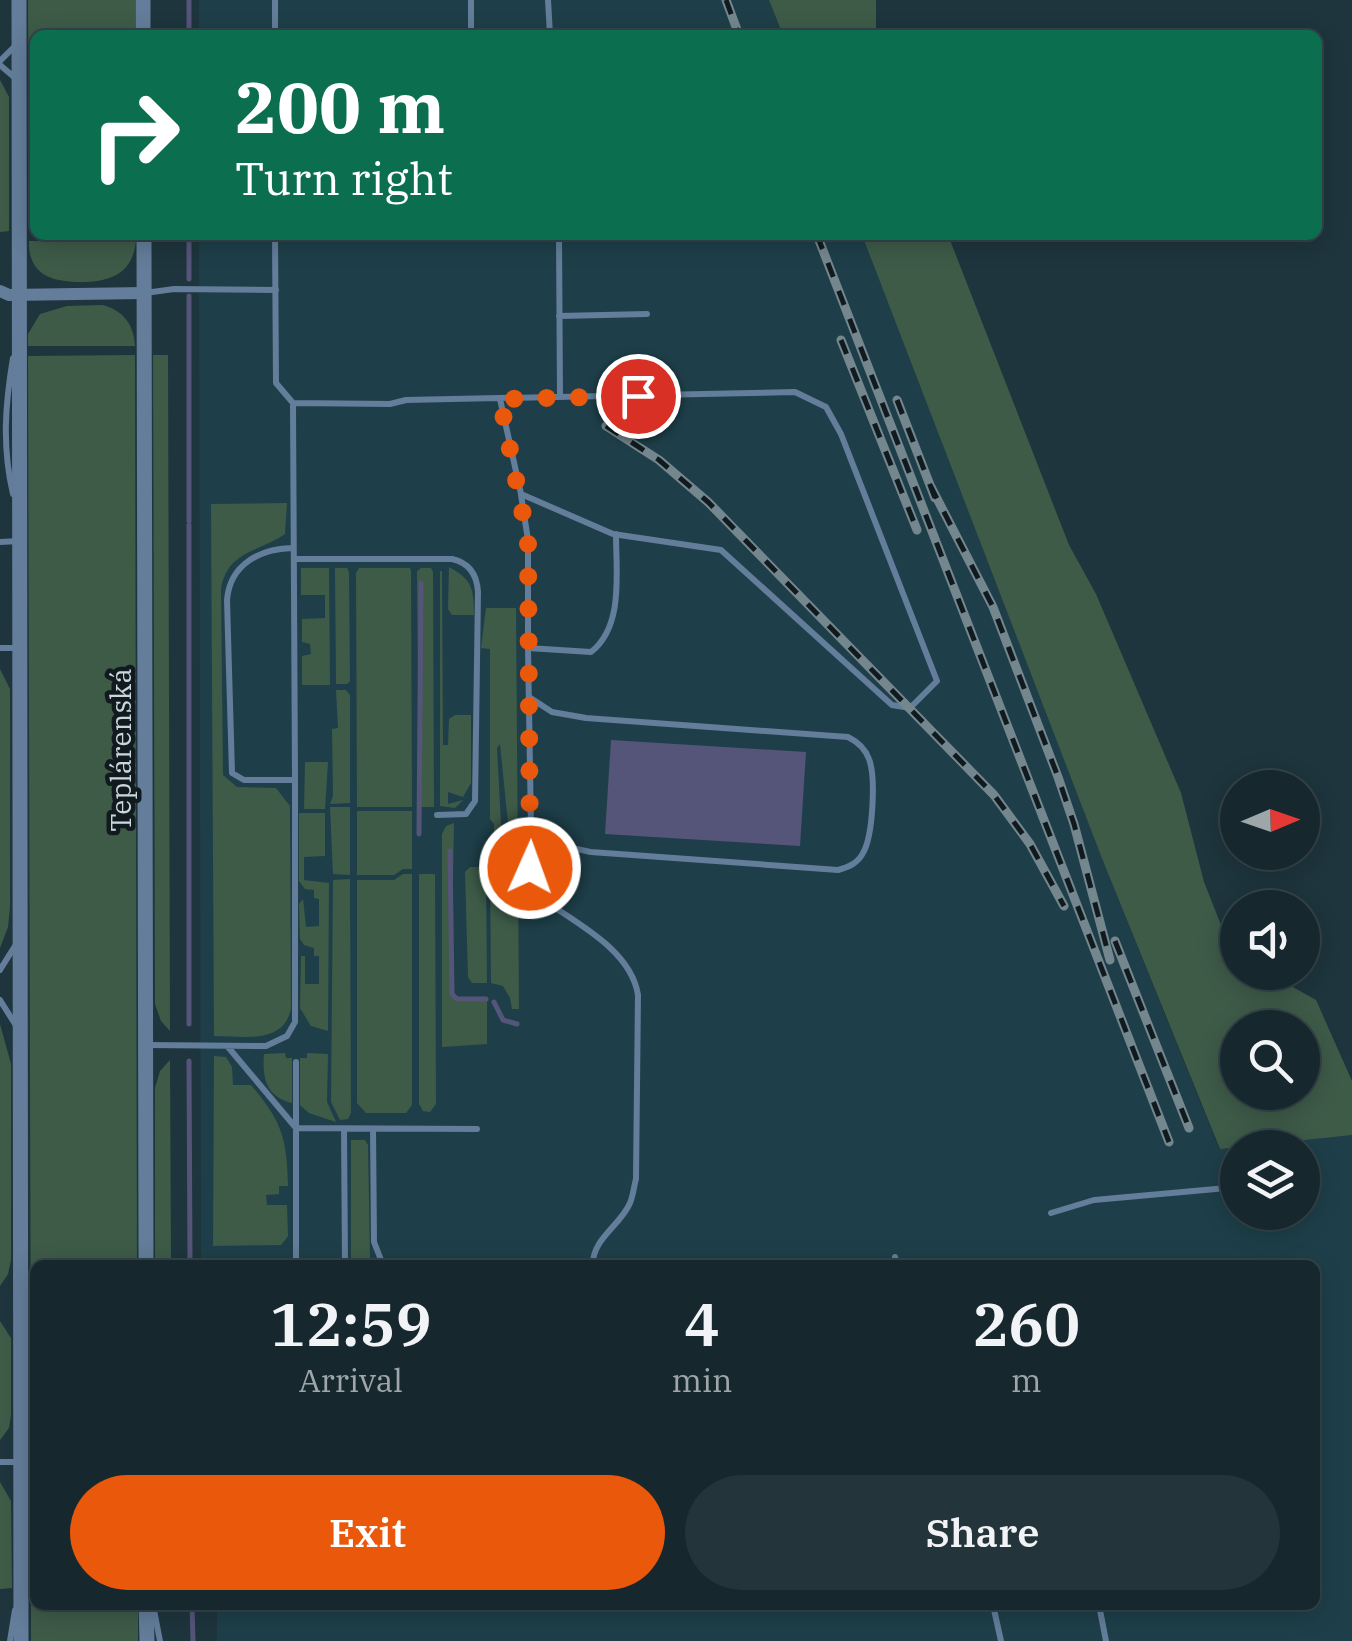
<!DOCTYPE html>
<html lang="en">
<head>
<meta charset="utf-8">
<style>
  body { margin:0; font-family:"IBM Plex Serif",serif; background:#23343a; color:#f1f3f6; height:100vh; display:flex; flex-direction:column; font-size:38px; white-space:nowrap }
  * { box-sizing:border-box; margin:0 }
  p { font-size:32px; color:#9ea6aa }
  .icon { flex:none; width:55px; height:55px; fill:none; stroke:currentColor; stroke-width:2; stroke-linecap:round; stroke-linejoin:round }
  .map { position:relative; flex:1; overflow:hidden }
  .drawer { position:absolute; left:30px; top:1260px; width:1290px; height:350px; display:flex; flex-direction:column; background:#16282e; border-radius:15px; box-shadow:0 5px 25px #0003,0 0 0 2px #35444a }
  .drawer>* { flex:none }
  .guide { position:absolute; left:30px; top:30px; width:1292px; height:210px; border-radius:15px; box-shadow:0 5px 25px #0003,0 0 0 2px #35444a; background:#0b6e4f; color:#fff; overflow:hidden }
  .needle { width:65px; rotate:88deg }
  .controls { position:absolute; left:1220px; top:770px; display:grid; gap:20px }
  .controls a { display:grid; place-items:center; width:100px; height:100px; border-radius:50%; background:#16282e; box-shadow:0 5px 25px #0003,0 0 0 2px #35444a; font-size:50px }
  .pin { position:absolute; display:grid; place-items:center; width:85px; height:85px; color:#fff; margin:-42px; border:5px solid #fff; border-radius:50%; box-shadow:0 2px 10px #0007 }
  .me { position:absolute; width:110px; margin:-55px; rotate:2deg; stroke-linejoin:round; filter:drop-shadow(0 0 8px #0008) }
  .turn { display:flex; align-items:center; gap:35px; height:210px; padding:0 40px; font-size:45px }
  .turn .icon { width:130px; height:130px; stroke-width:2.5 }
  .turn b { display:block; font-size:70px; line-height:85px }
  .eta { display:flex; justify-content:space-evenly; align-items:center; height:170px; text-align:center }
  .eta b { font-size:60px; font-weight:600; line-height:70px }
  .action { display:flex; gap:20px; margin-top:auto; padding:20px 40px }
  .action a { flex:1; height:115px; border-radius:60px; background:#ea580c; color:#fff; font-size:40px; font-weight:600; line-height:115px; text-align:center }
  .action a+a { background:#23343a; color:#f1f3f6 }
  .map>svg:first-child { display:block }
  .built { fill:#1e3f49; fill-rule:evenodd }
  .green { fill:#3e5b48; fill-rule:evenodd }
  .water { fill:#55557a }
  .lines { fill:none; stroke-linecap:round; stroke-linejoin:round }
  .stream { stroke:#55557a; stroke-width:5 }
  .service { stroke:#637d9a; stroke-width:6 }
  .minor { stroke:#637d9a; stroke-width:12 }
  .tertiary { stroke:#637d9a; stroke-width:15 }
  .rail-casing { stroke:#75878e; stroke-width:9 }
  .rail { stroke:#111b1f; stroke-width:5; stroke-dasharray:15; stroke-linecap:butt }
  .route { stroke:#ea580c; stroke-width:18; stroke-dasharray:0 32.4 }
  .labels { text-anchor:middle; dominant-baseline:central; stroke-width:9; stroke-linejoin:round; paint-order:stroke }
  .street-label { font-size:28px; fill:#c9d6db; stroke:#111b1f }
</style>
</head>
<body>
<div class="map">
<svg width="1352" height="1641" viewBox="0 0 1352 1641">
  <rect width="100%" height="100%" fill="#1e353d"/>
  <path class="built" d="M199,0H769L783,35H199Z
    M199,235H862L1103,861L1219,1149L1352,1135V1641H217V1605H1315V1265H201ZM1238,1148H1302V1212H1238Z"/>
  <path class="green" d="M28,0H135V35H35V231H29Z
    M769,0H876V35H783Z
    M0,80L9,97V231L0,232Z
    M862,235H948L1069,545L1096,594L1181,793L1204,882L1227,940L1237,949L1238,972L1268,973L1316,1000L1352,1081V1135L1220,1149L1103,861ZM1238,1028H1302V1092H1238Z
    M136,240C133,273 112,282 81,282C52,282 28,275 29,241Z
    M103,305C124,311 134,325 135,346H28V334L40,314L67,306Z
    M135,355L137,1265H35V1431L31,1418L28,356Z
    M153,355H168L170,1031L161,1021L155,1004Z
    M287,503L285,534C259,552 227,551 221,589L223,775L237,787L276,788L290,806L291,1009C283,1045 243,1036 214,1036L211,504Z
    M449,567C470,579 474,585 474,615H452L448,609Z
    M301,568H329L330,685H302V656L311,654L310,644L302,642V619L325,618V595H301Z
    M335,568H347L349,572L350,681L347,684H336Z
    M359,568H410L411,571L412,807H357L356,573Z
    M421,568H431L433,572L434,807H419L417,571Z
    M440,571H442L443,745H448L449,719L455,715H471V783L463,797L448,792V804L463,800L455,808L440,806Z
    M486,608H516L519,1009H512L510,998L503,986L491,983L490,875L506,858L510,843L500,744L497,748L502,843L499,847H494V824L490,819V649L481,648Z
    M0,669L10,689V907L8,927L0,948Z
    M336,690H346L350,695V803L330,804L333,796L332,729L338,728Z
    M305,762H328L325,809H304Z
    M330,807H350V875L333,874Z
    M357,811H412V869H403L394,875H357Z
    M299,813H325V856L304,857V880L329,883L328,1031L311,1026L300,1008L301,956H305V984H319V956H314V948L304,945L300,939L299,904L303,899L306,927L319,926V899L314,898V890L305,889L299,881Z
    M454,823L451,995L457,1000H487V1044L442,1047V834L446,826Z
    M470,867H490L486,874L487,983H472L468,977L465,872Z
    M403,874H412V1105L406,1113H366L357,1103V880H394Z
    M419,874H435L436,1104L430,1112L423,1111L419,1104Z
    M350,879L351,1113L348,1119L340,1120L331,1102L333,880Z
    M0,1024L11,1064V1260L8,1274L0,1286Z
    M285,1053L286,1058H292V1103C266,1097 262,1077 264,1054Z
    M307,1053L328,1054L327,1102L336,1122L309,1113L300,1105V1058H307Z
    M214,1056L226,1057L232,1067L233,1085H251C282,1122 287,1138 288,1186H279V1194L266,1195L267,1205H287L288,1236L281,1245L213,1246Z
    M170,1060L171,1265H155V1088L160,1071Z
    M351,1140H365L368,1145L370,1259H351Z
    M0,1321L11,1338V1415L9,1428L0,1440Z
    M0,1482L11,1501L12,1588L0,1589Z
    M31,1598H35V1605H138V1641H31Z"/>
  <path class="water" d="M611,740L806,752L800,846L605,834Z"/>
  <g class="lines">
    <path class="stream" d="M189,0V35
      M189,235V279
      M189,521V296
      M419,834L421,583
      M450,851L452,994L457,999H486
      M494,1002L503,1020L517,1024
      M189,1024V525
      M189,1061L190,1265
      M192,1605L193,1641"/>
    <path class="service" d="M275,0V35
      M471,0V35
      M548,0L550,35
      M663,35H669
      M0,61L15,46
      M0,65L14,77
      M275,235L276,383L293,403L390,404L406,400L795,392L826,407L841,434L937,681L910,708L892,705L721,550L613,534L521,494L500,399
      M559,235L560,397
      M145,293L174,289L276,290
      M559,316L647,314
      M293,403L295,780
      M13,494C2,447 5,405 13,358
      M521,495L528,540V648L591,652C624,626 616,573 616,534
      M0,542L19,541
      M295,559H452C470,563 477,575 478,592L475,801L466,814L437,815
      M0,648H19
      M528,648L532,888L539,897C574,922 631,949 638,995L636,1179C634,1186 633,1196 630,1203C621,1225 592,1239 593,1265
      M529,697L552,712L586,718L848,737C858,742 865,748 869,759C876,777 873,836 863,853C858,863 849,867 838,870L591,852C565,847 549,844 532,824
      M0,970L15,946
      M0,1000L15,1024
      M147,1045L266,1046L287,1036L295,1022V780H244L232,773L227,600C230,564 260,549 292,548
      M228,1047L296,1128L477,1129
      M296,1062V1265
      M344,1129L345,1265
      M373,1129L374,1242L383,1265
      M1051,1213L1094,1200L1238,1187
      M895,1257L897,1265
      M0,1462H20
      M153,1605L160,1641
      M993,1605L1001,1641
      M1099,1605L1106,1641
      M10,1641L15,1610"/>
    <path class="minor" d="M0,291L9,295L144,293"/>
    <path class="tertiary" d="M19,0L21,1641
      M143,0V35
      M144,235L146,1265
      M146,1605L147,1641"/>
    <defs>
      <path id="rail" d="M726,0L739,35
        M817,235L1169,1142
        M841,340L917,530
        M897,400L935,498
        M606,426L659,460L708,502L994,795L1030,844L1064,906
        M930,485L993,607L1058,777L1074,824L1110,960
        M1115,941L1189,1128"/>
    </defs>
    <use href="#rail" class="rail-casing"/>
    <use href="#rail" class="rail"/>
  </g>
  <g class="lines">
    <path class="route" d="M530,868L528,540L500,399L638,396"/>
  </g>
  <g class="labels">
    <g class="street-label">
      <text transform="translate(120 750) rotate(-90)">Teplárenská</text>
    </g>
  </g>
</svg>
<div class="controls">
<a><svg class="needle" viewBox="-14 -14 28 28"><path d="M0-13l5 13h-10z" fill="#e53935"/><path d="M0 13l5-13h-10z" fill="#9ea6aa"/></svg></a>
<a><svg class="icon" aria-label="sound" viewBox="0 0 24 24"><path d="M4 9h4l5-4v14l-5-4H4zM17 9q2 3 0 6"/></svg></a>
<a><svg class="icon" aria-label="search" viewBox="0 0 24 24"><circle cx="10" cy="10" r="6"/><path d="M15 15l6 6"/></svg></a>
<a><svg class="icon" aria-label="layers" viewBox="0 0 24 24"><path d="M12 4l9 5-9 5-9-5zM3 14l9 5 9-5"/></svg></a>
</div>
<div class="pin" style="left:638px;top:396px;background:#d93025"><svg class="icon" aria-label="arrive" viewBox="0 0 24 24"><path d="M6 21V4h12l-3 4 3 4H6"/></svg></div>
<svg class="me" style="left:530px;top:868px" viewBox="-20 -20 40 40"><circle r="17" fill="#ea580c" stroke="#fff" stroke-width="3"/><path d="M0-11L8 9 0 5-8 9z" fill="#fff"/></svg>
<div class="guide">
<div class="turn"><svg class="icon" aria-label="right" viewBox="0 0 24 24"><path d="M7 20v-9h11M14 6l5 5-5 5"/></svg><div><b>200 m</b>Turn right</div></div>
</div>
<section class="drawer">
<div class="eta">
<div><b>12:59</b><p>Arrival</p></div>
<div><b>4</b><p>min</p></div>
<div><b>260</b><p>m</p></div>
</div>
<div class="action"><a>Exit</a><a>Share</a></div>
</section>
</div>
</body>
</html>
